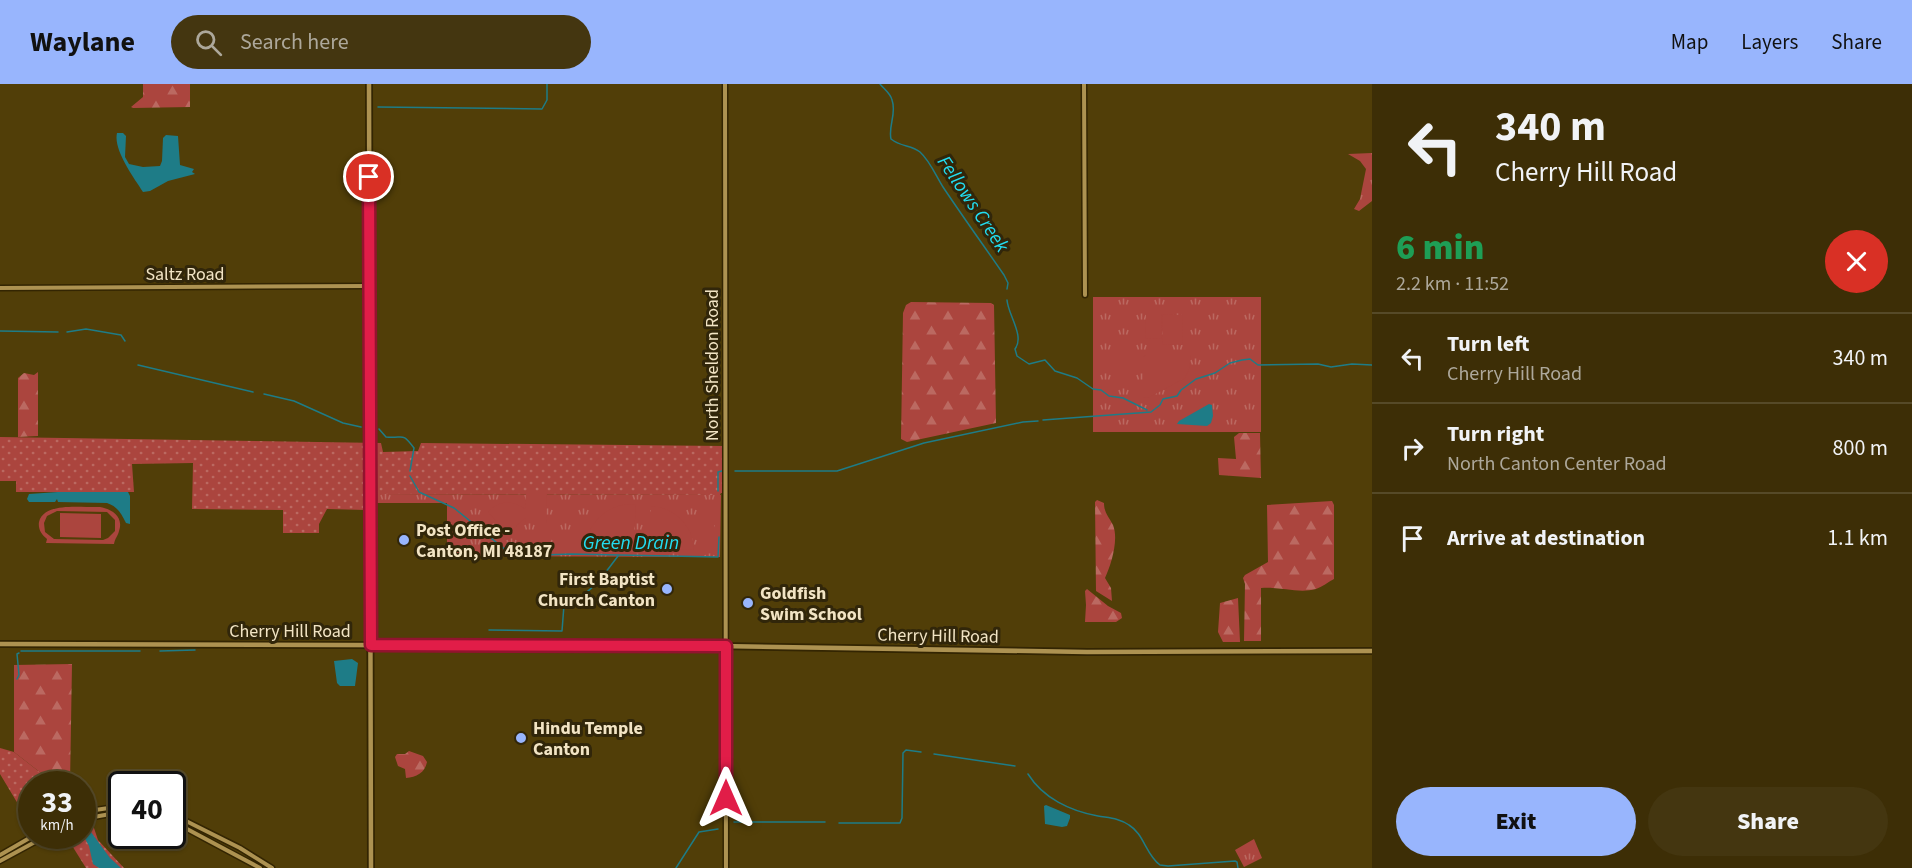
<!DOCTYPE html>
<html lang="en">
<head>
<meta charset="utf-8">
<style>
  body { margin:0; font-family:"Source Sans 3",sans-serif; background:#443610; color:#f1f3f6; height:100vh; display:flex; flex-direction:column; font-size:22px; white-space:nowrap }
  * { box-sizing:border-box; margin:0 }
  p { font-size:20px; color:#ada89b }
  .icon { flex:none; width:33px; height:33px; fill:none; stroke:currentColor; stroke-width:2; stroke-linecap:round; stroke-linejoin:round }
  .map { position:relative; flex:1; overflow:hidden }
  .details { display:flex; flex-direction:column; background:#3d2e06; width:540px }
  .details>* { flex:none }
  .guide { background:#3d2e06; color:#f1f3f6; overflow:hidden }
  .speed { position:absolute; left:18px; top:687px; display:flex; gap:12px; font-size:30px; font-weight:700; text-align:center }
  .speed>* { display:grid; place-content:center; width:78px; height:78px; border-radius:50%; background:#3d2e06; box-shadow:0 2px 4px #0004,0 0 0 2px #564a28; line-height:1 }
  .speed small { font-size:15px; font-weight:400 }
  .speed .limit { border:3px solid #111; border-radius:9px; background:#fff; color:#111 }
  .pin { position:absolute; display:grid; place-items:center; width:51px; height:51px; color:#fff; margin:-26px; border:3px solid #fff; border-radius:50%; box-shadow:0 2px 6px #0007 }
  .me { position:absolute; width:66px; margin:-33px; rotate:0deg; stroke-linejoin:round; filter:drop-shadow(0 0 4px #0008) }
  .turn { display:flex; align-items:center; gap:21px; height:126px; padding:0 24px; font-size:27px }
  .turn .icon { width:78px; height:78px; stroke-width:2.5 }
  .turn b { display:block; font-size:42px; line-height:51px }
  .round { display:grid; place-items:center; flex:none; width:63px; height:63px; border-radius:32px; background:#443610 }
  .overview { display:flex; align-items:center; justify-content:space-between; height:102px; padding:0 24px }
  h1 { font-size:36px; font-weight:800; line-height:45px; color:#1e9e55 }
  .action { display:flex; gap:12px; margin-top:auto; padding:12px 24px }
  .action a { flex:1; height:69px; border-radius:36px; background:#98b5fd; color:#111; font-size:24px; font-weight:800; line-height:69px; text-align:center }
  .action a+a { background:#443610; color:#f1f3f6 }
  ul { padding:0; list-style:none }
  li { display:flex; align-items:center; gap:18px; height:90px; padding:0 24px; border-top:2px solid #564a28 }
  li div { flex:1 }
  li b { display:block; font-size:22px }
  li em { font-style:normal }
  header { display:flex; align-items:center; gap:36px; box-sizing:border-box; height:84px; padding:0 30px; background:#98b5fd; color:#111 }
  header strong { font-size:28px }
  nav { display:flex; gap:33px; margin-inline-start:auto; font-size:21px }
  .search { width:420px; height:54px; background:#443610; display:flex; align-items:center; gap:15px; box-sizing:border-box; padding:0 21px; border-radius:33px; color:#ada89b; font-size:22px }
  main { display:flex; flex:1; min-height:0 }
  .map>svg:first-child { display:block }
  .grass { fill:url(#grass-dots) }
  .forest { fill:url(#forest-firs) }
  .park { fill:url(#park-tufts) }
  .pitch { fill:#ab453e; fill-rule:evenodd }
  .water { fill:#1e7c87 }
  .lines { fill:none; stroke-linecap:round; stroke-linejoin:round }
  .stream { stroke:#1e7c87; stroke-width:1.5 }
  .tertiary-casing { stroke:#332502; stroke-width:7 }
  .secondary-casing { stroke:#332502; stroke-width:8 }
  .tertiary { stroke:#ad9251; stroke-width:4 }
  .secondary { stroke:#ad9251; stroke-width:4.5 }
  .route-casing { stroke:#92132f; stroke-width:15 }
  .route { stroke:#e11d48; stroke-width:10 }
  .poi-dot { fill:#98b5fd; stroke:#31260a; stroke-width:2 }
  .labels { text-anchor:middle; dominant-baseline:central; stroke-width:6; stroke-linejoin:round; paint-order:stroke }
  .street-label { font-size:18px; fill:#f2e4c4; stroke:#31260a }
  .poi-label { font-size:18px; font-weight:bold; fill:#f2e4c4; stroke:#31260a; text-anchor:start }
  .water-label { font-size:20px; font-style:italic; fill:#22ddf1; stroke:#31260a }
</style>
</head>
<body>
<header>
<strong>Waylane</strong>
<div class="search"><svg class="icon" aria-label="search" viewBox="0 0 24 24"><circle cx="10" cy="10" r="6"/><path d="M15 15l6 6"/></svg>Search here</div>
<nav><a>Map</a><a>Layers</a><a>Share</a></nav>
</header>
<main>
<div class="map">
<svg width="1372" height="784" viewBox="0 0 1372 784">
  <defs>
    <pattern id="grass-dots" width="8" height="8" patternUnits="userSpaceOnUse" patternTransform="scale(1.5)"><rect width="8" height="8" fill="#ab453e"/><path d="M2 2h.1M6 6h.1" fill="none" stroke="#bb6961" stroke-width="1.8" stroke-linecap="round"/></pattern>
    <pattern id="forest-firs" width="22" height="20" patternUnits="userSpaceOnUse" patternTransform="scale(1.5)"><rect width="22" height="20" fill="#ab453e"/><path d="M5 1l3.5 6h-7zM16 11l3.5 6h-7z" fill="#bb6961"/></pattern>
    <pattern id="park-tufts" width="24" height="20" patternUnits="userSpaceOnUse" patternTransform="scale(1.5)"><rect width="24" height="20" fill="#ab453e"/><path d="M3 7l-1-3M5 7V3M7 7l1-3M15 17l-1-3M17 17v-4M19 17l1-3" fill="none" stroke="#bb6961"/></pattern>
  </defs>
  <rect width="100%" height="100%" fill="#513e08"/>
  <path class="grass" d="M0,353L381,359L383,368L418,367L421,359L724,362V409H721L720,411L379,410V419H366V426L327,425L319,440V449H283V426L192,425L193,379L132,380L134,408H16V397H0Z
    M0,664L14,668L55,700H32L31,725L18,720L0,690Z
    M91,735L98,756L124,784H86L66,752H82L83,738Z"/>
  <path class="forest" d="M143,0H190V23L133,24L131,23L143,13Z
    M911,218L991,219L994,221L996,339L907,358L901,355L903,229L906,221Z
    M38,288V352L18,353V294L24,289L34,291Z
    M1239,349H1260L1261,394L1219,391L1218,374L1236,375L1234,353Z
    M1097,416L1104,419C1104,429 1109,433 1113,441C1119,456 1111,481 1105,494L1111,504L1112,517L1096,507L1095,418Z
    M1332,417L1334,421V495C1328,498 1322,503 1316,505C1298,510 1279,502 1261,504V557H1244L1245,500L1243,494L1245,491L1268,478L1267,421Z
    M1087,505L1108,522L1121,529L1122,534L1116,538H1085L1086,521L1085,507Z
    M1238,514L1240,558H1223L1218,548L1220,519Z
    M72,580L70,700H55L14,668V581Z
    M409,667L423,672L427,678C425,689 416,693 406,694L405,685L398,682L395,673L397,670H405Z"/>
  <path class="park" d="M1372,69V117L1359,127L1354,125L1360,115L1366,85L1360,77L1348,70Z
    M1093,213H1261V348H1093Z
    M379,410L721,411L720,473L447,472V419H379Z
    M1254,755L1262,774L1244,783L1235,766Z"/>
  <path class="pitch" d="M1146,230H1162L1161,255L1145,254Z
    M1163,230L1183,231L1182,261L1162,260Z
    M1115,270H1136V300H1115Z
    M1146,271H1191L1189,285L1185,294L1150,313L1143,314V273Z
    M526,409H547L546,439H526L525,434L508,450L488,428C499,416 512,416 525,425Z
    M628,420L636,421L633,465L588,463C585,440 607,422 628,420Z
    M651,422C674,423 694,442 694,466L651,465Z
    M100,423C112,425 124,433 119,447C118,452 115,454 114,460L46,459L47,455C41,450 38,445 39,438C44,417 84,424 100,423ZM57,427L107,428L115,436V447L108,454L103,456L54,455L45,448L44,439L47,432Z
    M60,429L101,430V454L60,453Z
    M700,434H714V467H700Z
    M525,446H550V463L525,462Z
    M556,446H581V462H556Z"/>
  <path class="water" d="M117,49H123L126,52L125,73L129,80L143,83L160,82L162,77L163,54L166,51L178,52L180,81L194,85L192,88L195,90L168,97L150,107L143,108C134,94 113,66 117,49Z
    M1209,320L1212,321L1213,332L1211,339L1207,342L1177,340L1179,337Z
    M58,408H128L130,412V440L126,439C121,429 118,423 107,419L58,418L57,415L55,418H29L27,415L29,410Z
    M352,575L358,579L355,602H340L337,599L334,577Z
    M1046,721L1070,731V734L1067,742L1062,743L1045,740L1044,722Z
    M85,746L91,748L110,774L121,784H99L93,780L89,762L83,751Z"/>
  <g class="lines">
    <path class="stream" d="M880,0C884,5 891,10 892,16C897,29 888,42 891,55C901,63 911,61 920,68C930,77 936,92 943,103C963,133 984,162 1004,191L1008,199L1007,205
      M378,23L542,25L547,16V0
      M1007,216C1008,231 1025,252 1015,265L1017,272L1029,280L1045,276L1055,287L1077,294L1093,305L1101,306L1109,312L1123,314L1147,326
      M0,247L58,248
      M67,248L86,245L121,251L125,257
      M138,281L253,308
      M264,310L294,317L343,339L361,343
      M1043,336L1151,328L1160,321L1163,315L1177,312L1181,306L1196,295L1215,289L1230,279L1242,276L1250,275L1258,281L1318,280L1331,283L1352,280L1372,281
      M379,345L386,353C404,355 401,347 414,364L410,387
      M735,387H837L924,359L1023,338L1038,337
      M410,392L419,408L454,424L513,472L571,470L718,473L719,453
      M718,407V388L722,387
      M489,546L562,547L564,521C590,511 601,495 618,472
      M21,567H140
      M160,567L195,566
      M17,595L19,591L17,570L19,569
      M934,670L1015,682
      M1028,690C1043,714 1070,727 1098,732C1109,734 1119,734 1129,741C1144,750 1146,771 1160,781L1168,782L1235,777L1237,778L1238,784
      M734,738H825
      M839,739H900L902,734L903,669L906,666L921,668
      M676,784L699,748L718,745"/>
    <defs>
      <path id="tertiary" d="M725,0L726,784
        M1084,0L1085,211
        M0,204L369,202
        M82,728L122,722
        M172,730L240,764L272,784
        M82,735L122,728
        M172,737L260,784
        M0,771L33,752
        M0,777L46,752"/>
      <path id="secondary" d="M369,0L371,784
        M0,560L719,562L1087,568L1372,567"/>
    </defs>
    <use href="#tertiary" class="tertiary-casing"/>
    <use href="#secondary" class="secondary-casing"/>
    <use href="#tertiary" class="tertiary"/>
    <use href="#secondary" class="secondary"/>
  </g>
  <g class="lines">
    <defs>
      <path id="route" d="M369,93L371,561L726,562V714"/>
    </defs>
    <use href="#route" class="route-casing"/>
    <use href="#route" class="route"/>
  </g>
  <g class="poi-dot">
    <circle cx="404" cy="456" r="6"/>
    <circle cx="667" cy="505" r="6"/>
    <circle cx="748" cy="519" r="6"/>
    <circle cx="521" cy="654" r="6"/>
  </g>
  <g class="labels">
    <g class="street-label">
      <text x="185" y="190">Saltz Road</text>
      <text transform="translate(712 281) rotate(-90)">North Sheldon Road</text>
      <text x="290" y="547">Cherry Hill Road</text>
      <text transform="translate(938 552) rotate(1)">Cherry Hill Road</text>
    </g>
    <g class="poi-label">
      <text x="416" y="446">Post Office -<tspan x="416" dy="21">Canton, MI 48187</tspan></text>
      <text x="655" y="495" text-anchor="end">First Baptist<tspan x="655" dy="21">Church Canton</tspan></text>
      <text x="760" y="509">Goldfish<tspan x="760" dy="21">Swim School</tspan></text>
      <text x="533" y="644">Hindu Temple<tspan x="533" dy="21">Canton</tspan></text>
    </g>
    <g class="water-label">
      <text transform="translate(973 120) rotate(56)">Fellows Creek</text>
      <text x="631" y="459">Green Drain</text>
    </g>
  </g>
</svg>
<div class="speed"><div>33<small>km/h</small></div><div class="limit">40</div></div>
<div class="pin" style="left:369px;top:93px;background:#d93025"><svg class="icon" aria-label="arrive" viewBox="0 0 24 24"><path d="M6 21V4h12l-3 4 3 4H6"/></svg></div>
<svg class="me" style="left:726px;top:714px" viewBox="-20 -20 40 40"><path d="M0-17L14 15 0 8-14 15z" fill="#e11d48" stroke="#fff" stroke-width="4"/></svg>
</div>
<section class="details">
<div class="guide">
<div class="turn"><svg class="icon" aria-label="left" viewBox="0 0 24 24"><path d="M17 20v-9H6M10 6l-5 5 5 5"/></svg><div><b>340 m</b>Cherry Hill Road</div></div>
</div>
<div class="overview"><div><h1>6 min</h1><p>2.2 km · 11:52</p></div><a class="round" style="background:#d93025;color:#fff"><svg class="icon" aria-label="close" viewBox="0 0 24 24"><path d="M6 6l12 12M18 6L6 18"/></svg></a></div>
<ul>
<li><svg class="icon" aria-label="left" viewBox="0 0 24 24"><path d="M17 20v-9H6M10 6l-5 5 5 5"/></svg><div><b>Turn left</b><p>Cherry Hill Road</p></div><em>340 m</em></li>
<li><svg class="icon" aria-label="right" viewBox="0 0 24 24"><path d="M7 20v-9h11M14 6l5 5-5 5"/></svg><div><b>Turn right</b><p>North Canton Center Road</p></div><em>800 m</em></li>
<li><svg class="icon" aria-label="arrive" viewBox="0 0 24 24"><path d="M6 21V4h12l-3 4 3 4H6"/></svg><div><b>Arrive at destination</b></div><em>1.1 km</em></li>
</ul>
<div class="action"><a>Exit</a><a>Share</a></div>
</section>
</main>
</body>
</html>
